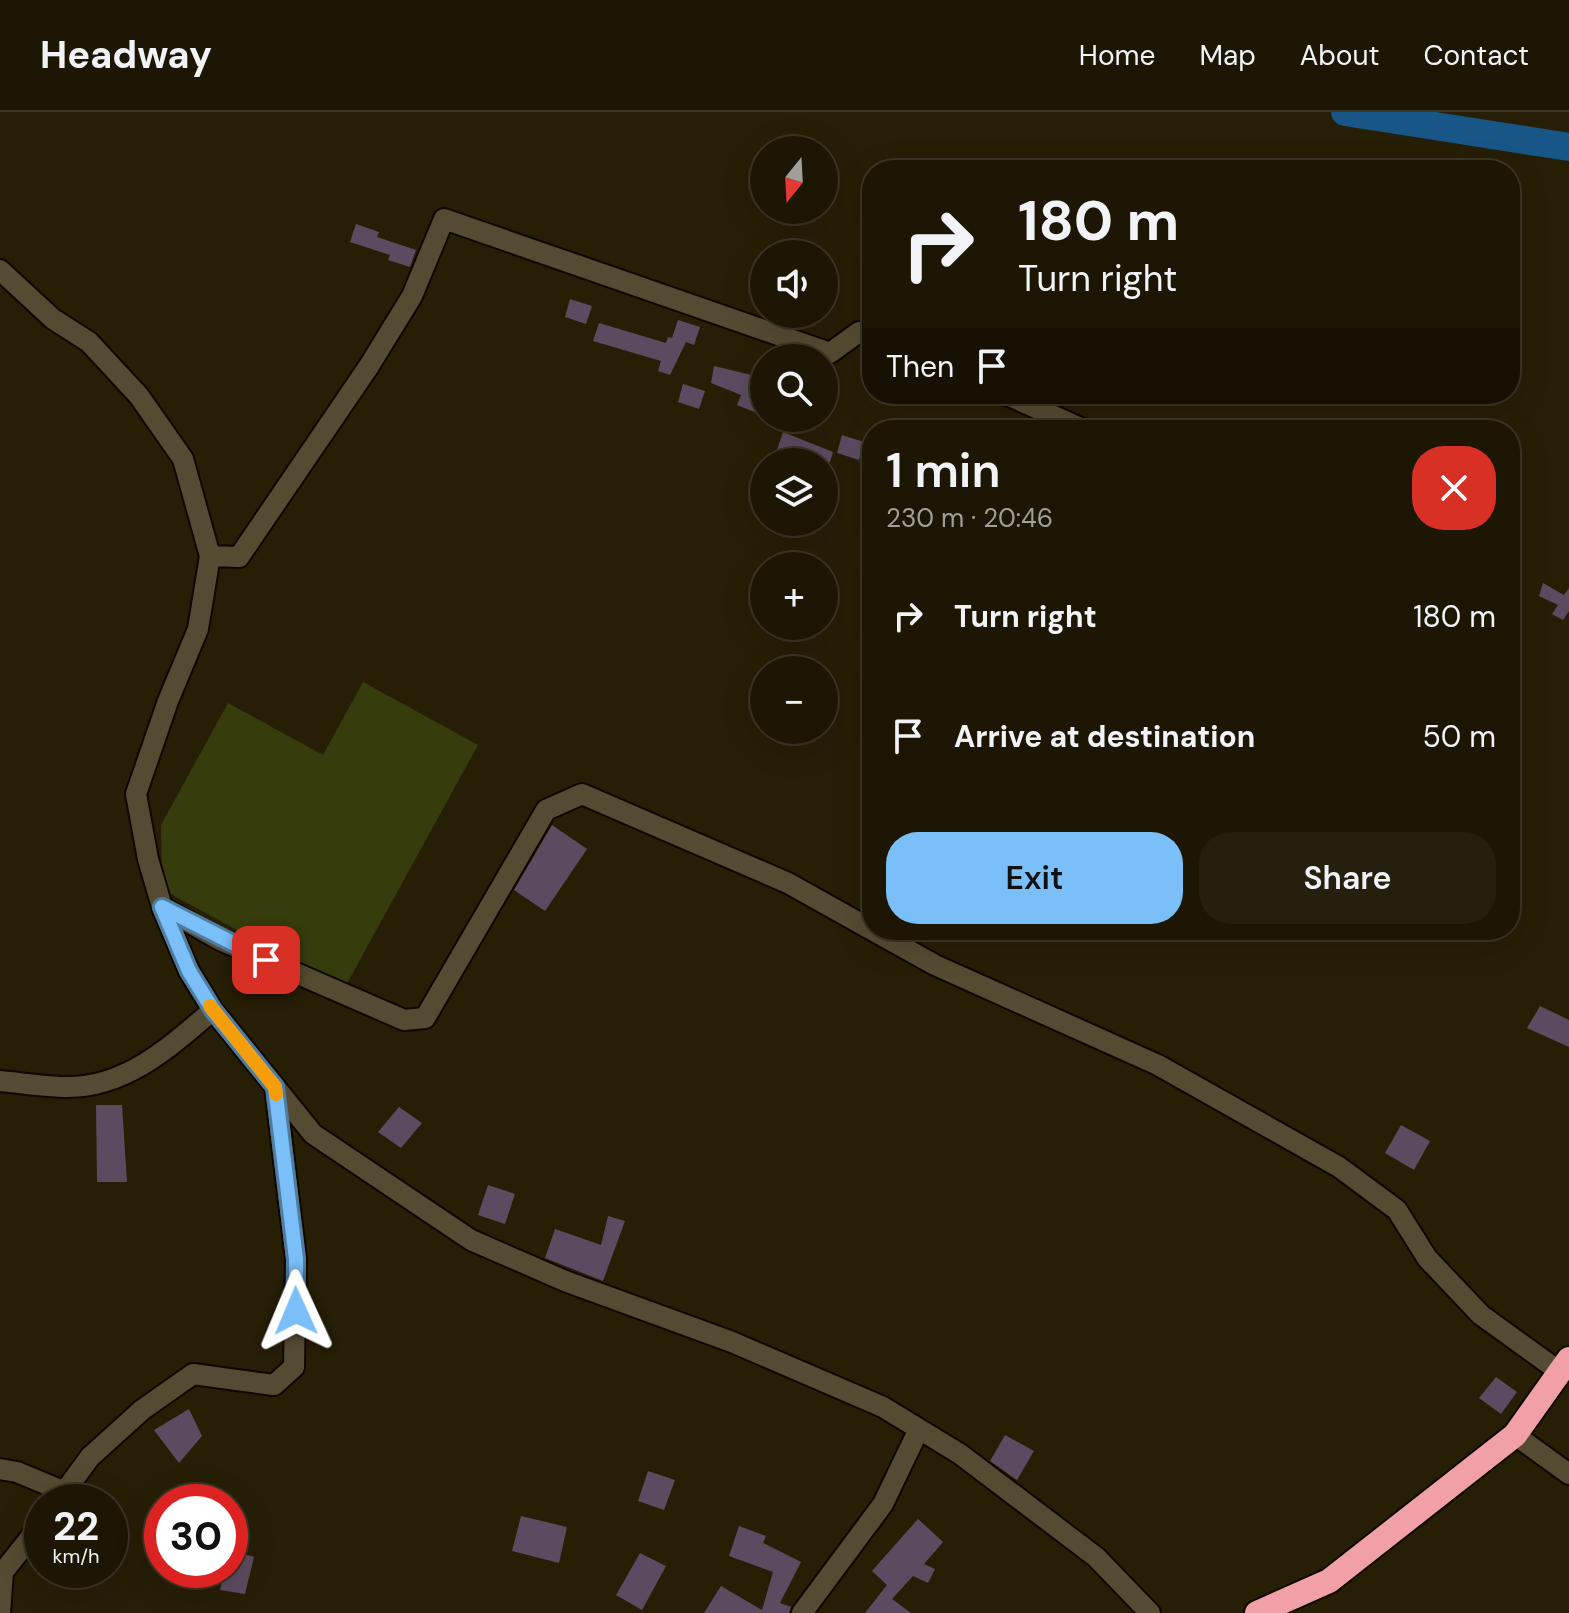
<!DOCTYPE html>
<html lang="en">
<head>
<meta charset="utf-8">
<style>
  body { margin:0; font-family:"DM Sans",sans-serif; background:#251f0e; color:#f1f3f6; height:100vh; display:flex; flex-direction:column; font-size:30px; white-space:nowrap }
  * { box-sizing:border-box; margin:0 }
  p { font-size:26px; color:#a09f9a }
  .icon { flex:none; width:44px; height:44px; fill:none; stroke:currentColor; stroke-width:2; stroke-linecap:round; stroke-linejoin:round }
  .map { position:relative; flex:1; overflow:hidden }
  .drawer { position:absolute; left:862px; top:308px; width:658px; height:520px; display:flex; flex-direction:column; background:#1d1604; border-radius:32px; box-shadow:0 8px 32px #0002,0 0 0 2px #3b3526 }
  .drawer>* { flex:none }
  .top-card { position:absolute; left:862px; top:48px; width:658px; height:244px; border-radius:32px; box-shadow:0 8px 32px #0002,0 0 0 2px #3b3526; background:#1d1604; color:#f1f3f6; overflow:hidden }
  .needle { width:52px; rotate:198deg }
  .tools { position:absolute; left:750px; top:24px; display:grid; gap:16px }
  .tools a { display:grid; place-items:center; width:88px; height:88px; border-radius:50%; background:#1d1604; box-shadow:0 8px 32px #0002,0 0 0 2px #3b3526; font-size:40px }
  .speed { position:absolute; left:24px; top:1372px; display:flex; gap:16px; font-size:40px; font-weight:700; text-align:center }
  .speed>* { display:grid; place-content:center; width:104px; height:104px; border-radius:50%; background:#1d1604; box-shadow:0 8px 32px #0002,0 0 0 2px #3b3526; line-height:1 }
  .speed small { font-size:20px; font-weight:400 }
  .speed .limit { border:12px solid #d22; background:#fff; color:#111 }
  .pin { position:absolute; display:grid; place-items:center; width:68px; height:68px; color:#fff; margin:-34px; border-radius:16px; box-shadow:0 4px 12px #0006 }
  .me { position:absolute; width:88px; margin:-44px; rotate:359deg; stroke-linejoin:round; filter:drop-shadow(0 0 6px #0008) }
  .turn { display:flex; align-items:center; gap:28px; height:168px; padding:0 24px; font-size:36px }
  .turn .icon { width:104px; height:104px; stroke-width:2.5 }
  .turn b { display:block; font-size:56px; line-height:68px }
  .then { display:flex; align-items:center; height:76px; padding:0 24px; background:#0003; gap:16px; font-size:30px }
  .round { display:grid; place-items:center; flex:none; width:84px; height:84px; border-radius:32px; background:#251f0e }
  .headline { display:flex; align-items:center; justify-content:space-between; height:136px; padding:0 24px }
  h1 { font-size:48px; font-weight:600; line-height:60px }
  .primary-button { display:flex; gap:16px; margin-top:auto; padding:16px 24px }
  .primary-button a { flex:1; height:92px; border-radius:32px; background:#7abff8; color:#111; font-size:32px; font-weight:600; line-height:92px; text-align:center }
  .primary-button a+a { background:#251f0e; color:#f1f3f6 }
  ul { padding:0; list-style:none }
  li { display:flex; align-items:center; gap:24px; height:120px; padding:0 24px }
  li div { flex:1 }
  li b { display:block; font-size:30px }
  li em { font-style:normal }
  header { display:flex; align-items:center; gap:48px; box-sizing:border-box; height:112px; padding:0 40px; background:#1d1604; border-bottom:2px solid #3b3526 }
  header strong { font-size:38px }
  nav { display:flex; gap:44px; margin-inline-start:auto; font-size:28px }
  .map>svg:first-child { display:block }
  .green { fill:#373c0d }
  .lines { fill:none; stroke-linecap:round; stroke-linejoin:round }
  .river { stroke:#175686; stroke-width:28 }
  .building { fill:#5c4b60 }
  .minor-casing { stroke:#0f0700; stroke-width:24 }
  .highway-casing { stroke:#0f0700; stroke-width:28 }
  .minor { stroke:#554b32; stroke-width:20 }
  .highway { stroke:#f1a0a7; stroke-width:24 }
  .route-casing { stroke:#4f7ca1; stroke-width:20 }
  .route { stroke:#7abff8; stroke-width:14 }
  .slow { stroke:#f59e0b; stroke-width:14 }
</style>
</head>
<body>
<header>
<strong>Headway</strong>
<nav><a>Home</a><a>Map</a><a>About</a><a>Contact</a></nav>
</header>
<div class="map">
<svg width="1569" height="1501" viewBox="0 0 1569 1501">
  <rect width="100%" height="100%" fill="#271e06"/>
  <path class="green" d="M363,570L478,633L344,877L162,777L161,713L228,591L323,643Z"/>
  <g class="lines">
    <path class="river" d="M1345,0L1569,35"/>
  </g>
  <path class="building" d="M356,112L379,120L377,125L416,138L410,155L388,148L390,143L350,130Z
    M570,187L592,194L586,212L565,205Z
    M678,208L700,215L694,233L686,230L670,263L658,259L661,249L593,229L599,211L666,231L668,225L672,226Z
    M714,254L764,266V304L737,293L741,283L711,271Z
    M683,272L705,279L699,297L678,290Z
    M783,320L833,340L830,350H806L777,338Z
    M842,323L864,330L859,348L837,341Z
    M1543,471L1564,483L1569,476V499L1563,508L1552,502L1558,493L1539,484Z
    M552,713L587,737L545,799L514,778Z
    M1540,894L1569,908V935L1527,916Z
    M96,993H122L127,1070H97Z
    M399,995L422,1011L401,1036L378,1020Z
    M1401,1013L1430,1029L1414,1058L1385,1041Z
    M488,1073L515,1082L505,1112L478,1103Z
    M608,1104L625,1109L603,1169L545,1146L555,1117L601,1133Z
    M1496,1265L1517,1280L1501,1302L1479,1286Z
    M189,1297L202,1324L179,1351L154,1318Z
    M1005,1323L1034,1339L1017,1368L990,1349Z
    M648,1359L675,1368L664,1398L638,1389Z
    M521,1404L567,1415L559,1451L512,1439Z
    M918,1407L943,1430L924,1452L935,1457L928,1471L913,1464L892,1487L911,1501H865L887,1473L872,1459Z
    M739,1414L766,1424L763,1431L801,1450L780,1491L791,1495L789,1501H704L721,1474L762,1498L773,1460L729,1444Z
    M230,1437L254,1445L245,1482L220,1478L225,1458H230Z
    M640,1441L666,1454L642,1498L616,1483Z"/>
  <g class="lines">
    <defs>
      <path id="minor" d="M0,158L53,207L89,230L139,284L183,347L210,444L198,517L168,589L136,682L148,747L162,795L189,859L213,898L313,1022L471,1128L565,1169L732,1230L883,1295L960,1342L1096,1445L1150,1501
        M1005,282L1085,318
        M210,444L239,445L369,254L412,184L444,107L830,241L859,220L872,225
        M162,795L220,828L404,908L425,906L546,698L582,682L788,771L872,818
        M872,818L935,853L1158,953L1339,1055L1397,1098L1427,1146L1481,1203L1560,1260
        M0,969C22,971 46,975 68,975C127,975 171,934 213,898
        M1515,1323L1569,1362
        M0,1357L17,1360L65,1380
        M57,1390L90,1345L142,1298L193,1262L274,1273L294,1255L296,1147L275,975
        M0,1501L3,1460L42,1411
        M802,1501L883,1392L919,1317"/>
      <path id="highway" d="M1257,1501L1329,1469L1515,1323L1569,1247"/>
    </defs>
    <use href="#minor" class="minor-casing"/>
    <use href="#highway" class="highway-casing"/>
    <use href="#minor" class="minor"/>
    <use href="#highway" class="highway"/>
  </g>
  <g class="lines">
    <defs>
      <path id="route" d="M266,848L162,795L189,859L213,898L275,975L296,1147V1199"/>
    </defs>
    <use href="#route" class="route-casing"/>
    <use href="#route" class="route"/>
    <path class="slow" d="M210,894L275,975L276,982"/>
  </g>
</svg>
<div class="tools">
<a><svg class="needle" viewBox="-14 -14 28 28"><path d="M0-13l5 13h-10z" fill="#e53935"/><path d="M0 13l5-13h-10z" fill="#a09f9a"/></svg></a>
<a><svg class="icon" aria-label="sound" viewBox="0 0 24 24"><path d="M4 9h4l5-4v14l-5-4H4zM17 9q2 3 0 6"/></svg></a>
<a><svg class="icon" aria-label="search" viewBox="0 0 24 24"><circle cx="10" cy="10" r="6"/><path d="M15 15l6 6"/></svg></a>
<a><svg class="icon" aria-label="layers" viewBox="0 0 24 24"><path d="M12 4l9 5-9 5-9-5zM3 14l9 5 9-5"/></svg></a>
<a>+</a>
<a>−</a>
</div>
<div class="speed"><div>22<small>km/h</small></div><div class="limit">30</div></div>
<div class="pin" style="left:266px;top:848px;background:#d93025"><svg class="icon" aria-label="arrive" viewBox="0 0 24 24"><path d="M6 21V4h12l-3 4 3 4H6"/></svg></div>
<svg class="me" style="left:296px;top:1199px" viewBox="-20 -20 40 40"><path d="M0-17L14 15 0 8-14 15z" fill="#7abff8" stroke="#fff" stroke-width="4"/></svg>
<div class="top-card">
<div class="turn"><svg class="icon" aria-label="right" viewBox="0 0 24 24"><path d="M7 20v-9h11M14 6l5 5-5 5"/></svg><div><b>180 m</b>Turn right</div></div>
<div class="then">Then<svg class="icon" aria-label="arrive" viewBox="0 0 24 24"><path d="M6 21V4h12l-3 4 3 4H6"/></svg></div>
</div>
<section class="drawer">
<div class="headline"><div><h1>1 min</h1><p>230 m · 20:46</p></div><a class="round" style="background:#d93025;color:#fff"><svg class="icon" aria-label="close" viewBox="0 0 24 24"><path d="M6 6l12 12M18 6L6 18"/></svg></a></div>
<ul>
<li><svg class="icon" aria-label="right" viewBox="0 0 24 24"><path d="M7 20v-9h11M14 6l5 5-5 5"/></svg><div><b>Turn right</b></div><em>180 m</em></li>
<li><svg class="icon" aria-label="arrive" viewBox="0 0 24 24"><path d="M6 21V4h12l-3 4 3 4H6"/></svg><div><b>Arrive at destination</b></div><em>50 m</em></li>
</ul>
<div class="primary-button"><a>Exit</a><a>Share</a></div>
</section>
</div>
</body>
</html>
